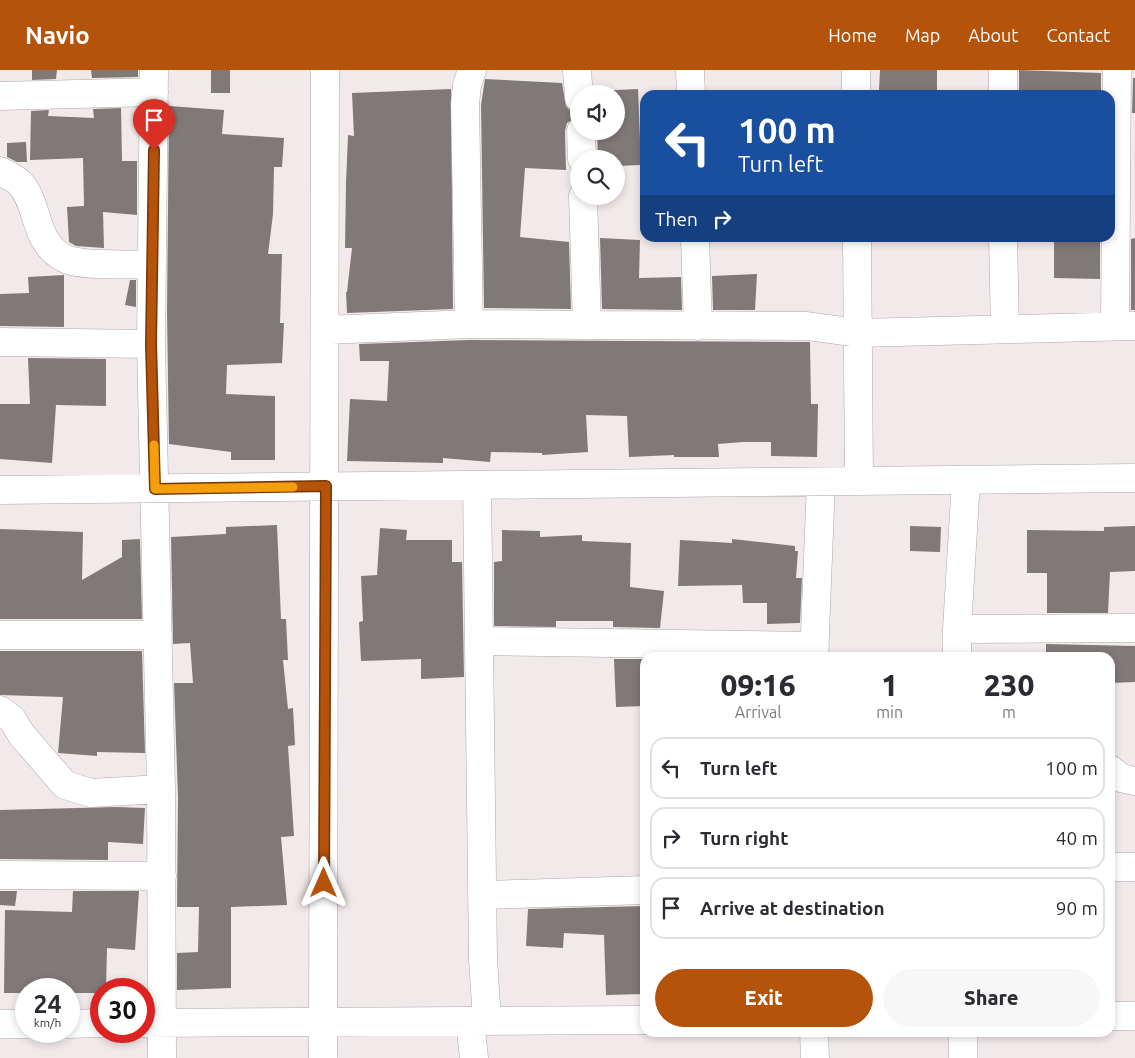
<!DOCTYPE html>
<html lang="en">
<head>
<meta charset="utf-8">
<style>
  body { margin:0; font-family:Ubuntu,sans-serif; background:#f7f7f7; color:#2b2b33; height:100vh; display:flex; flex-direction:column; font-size:19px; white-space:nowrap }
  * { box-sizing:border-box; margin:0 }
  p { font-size:16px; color:#7c7c81 }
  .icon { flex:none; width:28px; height:28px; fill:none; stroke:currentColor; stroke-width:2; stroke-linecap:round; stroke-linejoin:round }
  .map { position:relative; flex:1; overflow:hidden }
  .drawer { position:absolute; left:640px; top:582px; width:475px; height:385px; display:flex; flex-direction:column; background:#fff; border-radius:15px; box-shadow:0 2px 8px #0003 }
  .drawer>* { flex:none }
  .hud { position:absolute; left:640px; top:20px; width:475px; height:152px; border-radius:15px; box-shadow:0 2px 8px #0003; background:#1a4fa0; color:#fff; overflow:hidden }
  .tools { position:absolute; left:570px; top:15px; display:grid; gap:10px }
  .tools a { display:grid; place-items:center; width:55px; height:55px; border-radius:50%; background:#fff; box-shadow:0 2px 8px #0003; font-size:25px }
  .speed { position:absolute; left:15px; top:908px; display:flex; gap:10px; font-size:25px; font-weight:700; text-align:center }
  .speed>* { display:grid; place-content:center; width:65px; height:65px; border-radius:50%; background:#fff; box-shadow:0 2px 8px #0003; line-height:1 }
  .speed small { font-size:12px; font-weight:400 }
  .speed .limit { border:8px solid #d22; background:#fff; color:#111 }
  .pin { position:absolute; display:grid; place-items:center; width:42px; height:42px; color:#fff; margin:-51px -21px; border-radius:50% 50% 50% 0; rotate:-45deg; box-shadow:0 0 5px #0007 }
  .pin .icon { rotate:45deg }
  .me { position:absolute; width:55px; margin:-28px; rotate:0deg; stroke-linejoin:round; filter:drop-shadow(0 0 4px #0008) }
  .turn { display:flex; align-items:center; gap:18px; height:105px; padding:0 15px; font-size:22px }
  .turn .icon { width:65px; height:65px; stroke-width:2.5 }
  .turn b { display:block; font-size:35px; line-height:42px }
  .then { display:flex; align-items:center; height:48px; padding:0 15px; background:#0003; gap:10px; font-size:19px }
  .eta { display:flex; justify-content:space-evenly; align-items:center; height:85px; text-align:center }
  .eta b { font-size:30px; font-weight:800; line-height:35px }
  .cta { display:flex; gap:10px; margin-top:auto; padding:10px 15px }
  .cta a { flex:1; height:58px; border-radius:30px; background:#b45309; color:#fff; font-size:20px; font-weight:800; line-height:58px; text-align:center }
  .cta a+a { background:#f7f7f7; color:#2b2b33 }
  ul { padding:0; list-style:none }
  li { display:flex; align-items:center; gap:15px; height:62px; margin:0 10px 8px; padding:0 5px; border:2px solid #e1e1e2; border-radius:15px }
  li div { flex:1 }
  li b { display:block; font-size:19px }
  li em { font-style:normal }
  header { display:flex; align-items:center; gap:30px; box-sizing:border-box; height:70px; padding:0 25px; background:#b45309; color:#fff }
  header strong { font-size:24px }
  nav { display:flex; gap:28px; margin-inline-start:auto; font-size:18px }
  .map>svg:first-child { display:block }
  .building { fill:#7f7978 }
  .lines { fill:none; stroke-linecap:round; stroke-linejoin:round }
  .minor-casing { stroke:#aea7a7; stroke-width:29 }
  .minor { stroke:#fff; stroke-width:28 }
  .route-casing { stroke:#753606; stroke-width:12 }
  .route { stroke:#b45309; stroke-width:9 }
  .slow { stroke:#f59e0b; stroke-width:9 }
</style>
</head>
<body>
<header>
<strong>Navio</strong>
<nav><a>Home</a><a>Map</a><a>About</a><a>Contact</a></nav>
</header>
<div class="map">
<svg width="1135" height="988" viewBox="0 0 1135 988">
  <rect width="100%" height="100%" fill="#f2eaea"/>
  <path class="building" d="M32,0H57L56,9L32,10Z
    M91,0H138V7L92,8Z
    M211,0H230V23H211Z
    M880,0H937V22L879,20Z
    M1019,0L1101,3V25H1019Z
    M1133,8H1135V43H1132Z
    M485,9L562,13L566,36L572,42L579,43V46L567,53L565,61L566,100L525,98L520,167L569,172L571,239L484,238L481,35Z
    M451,19L453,239L347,243L346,222H347L352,178H345L346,113L348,65L354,66L352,23Z
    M638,19L641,95L616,96V89H598L597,61H616V24H594V21Z
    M169,36L224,40L222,64L284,68L282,97H274L273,144L268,184H282L280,253H284L282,293L227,295L226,324L275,326V390H231V382L169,374L167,242Z
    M121,38L122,91H137V145L103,142L104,178L76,176L69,172L67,137L84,136L83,88L30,90L31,41L49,40L48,46L94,48L93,39Z
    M26,72L27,92H17L7,87V73Z
    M600,168L640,170L639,208L681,207L682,240L602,239Z
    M1054,168H1100V209L1054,208Z
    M1135,168V240H1131V169Z
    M757,204L755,240H713L712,206Z
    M64,205V257L0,256V224L29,223L28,207Z
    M130,210H136V237L125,235Z
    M469,270L810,272L811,334H818L817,387L771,386V372H743L718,374L719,387H674V385L629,387L627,346L586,345L588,382L542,385V383L491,382L490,392L443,388V393L347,391L350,329L387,331L389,291H360L359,274Z
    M28,288L106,289V336L56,335L52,393L0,389V334H30Z
    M277,455L281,549H286L288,590H283L288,639L293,638L295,675L288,676L294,766L281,767L287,835L231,837V918L177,920V883L198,882L199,837H177L178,727L174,613H193L190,573L173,574L171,467L226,464V457Z
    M910,456L941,457L940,482L910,481Z
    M1135,456V501L1110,502L1108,543H1047V503H1027V460L1104,461V457Z
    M380,458L407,460L406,470H452V492H462L464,607L421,609V589L361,591L359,552L363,551L361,506L377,505Z
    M0,459L83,462L82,510L122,487V470L140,469L142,549H0Z
    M502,460L540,461V467L582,465V471L631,473L630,517L664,521L660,558L613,557V551H556V557L494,556V492L502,491Z
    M732,469L795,476V481H798L796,508H802L800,553L767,554V533H743L742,515L678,516L680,470L732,473Z
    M1046,574L1135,576V612L1110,613V588H1046Z
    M0,581H142L145,683L97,682V686L58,683L63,627L0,625Z
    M614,589H645V636L616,637Z
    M117,737L145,738L143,774L108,772V790L0,789V740Z
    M0,821H17L15,836L0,835Z
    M73,821H139L135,880L107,878L106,919H101V923H69V919H26V923H4L5,840L72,842Z
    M645,836V924L606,925L604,865L564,863L563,878L526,876L528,839Z"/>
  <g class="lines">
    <defs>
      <path id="minor" d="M154,0L151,274L161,719L162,988
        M577,0L579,28
        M690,0L691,25
        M856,0V25
        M1003,0V25
        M0,26L154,22
        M581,61L582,89
        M0,101C6,104 15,108 20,113C40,136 33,172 64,188C80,197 132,194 152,194
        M583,126L587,255
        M695,168L698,256
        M857,168L859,411
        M1003,168L1005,259
        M469,254L465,34L467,15L472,0
        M1115,256L1117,0
        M325,260L469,254L587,255L807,256L858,263L1135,256
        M0,272L151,274
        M477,415L483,889L487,951
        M0,420L1135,408
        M957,559L1135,558
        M0,565H158
        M479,571L815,576
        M814,588L821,412
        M957,588V559L966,410
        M0,640L12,649L21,664L65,715L91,723L161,719
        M1110,699L1121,708L1135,711
        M1110,797H1135
        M0,805L162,806
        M482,825L645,820
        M1110,946H1135
        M470,951L474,988
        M144,953L645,950
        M0,954H26
        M69,954L101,953
        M814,962L815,988
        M323,988L325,0
        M963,988V962"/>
    </defs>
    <use href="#minor" class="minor-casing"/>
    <use href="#minor" class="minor"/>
  </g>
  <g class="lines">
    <defs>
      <path id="route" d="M154,80L151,274L155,419L326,416L324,813"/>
    </defs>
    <use href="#route" class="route-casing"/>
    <use href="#route" class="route"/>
    <path class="slow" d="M154,375L155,419L293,417"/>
  </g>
</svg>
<div class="tools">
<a><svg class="icon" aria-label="sound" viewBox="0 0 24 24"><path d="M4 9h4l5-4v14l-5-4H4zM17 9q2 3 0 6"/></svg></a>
<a><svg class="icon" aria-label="search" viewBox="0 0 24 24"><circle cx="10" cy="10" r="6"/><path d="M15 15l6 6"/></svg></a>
</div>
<div class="speed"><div>24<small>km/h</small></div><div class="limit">30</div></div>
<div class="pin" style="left:154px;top:80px;background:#d93025"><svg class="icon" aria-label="arrive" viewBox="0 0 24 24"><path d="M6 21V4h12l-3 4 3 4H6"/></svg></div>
<svg class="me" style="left:324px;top:813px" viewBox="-20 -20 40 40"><path d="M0-17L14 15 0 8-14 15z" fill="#b45309" stroke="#fff" stroke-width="4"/></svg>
<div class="hud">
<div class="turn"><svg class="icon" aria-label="left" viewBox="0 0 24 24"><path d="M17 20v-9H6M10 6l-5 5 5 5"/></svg><div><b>100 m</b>Turn left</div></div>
<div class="then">Then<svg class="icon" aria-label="right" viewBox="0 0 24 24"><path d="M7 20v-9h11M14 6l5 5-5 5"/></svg></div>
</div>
<section class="drawer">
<div class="eta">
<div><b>09:16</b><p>Arrival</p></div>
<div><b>1</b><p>min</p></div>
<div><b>230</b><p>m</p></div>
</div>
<ul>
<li><svg class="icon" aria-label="left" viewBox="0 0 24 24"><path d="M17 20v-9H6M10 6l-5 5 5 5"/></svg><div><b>Turn left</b></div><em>100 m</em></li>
<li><svg class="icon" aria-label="right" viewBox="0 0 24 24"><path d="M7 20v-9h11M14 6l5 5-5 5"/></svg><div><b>Turn right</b></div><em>40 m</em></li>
<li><svg class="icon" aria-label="arrive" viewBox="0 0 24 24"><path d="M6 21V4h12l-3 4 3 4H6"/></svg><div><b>Arrive at destination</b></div><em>90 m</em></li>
</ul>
<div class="cta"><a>Exit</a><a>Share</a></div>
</section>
</div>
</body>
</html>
